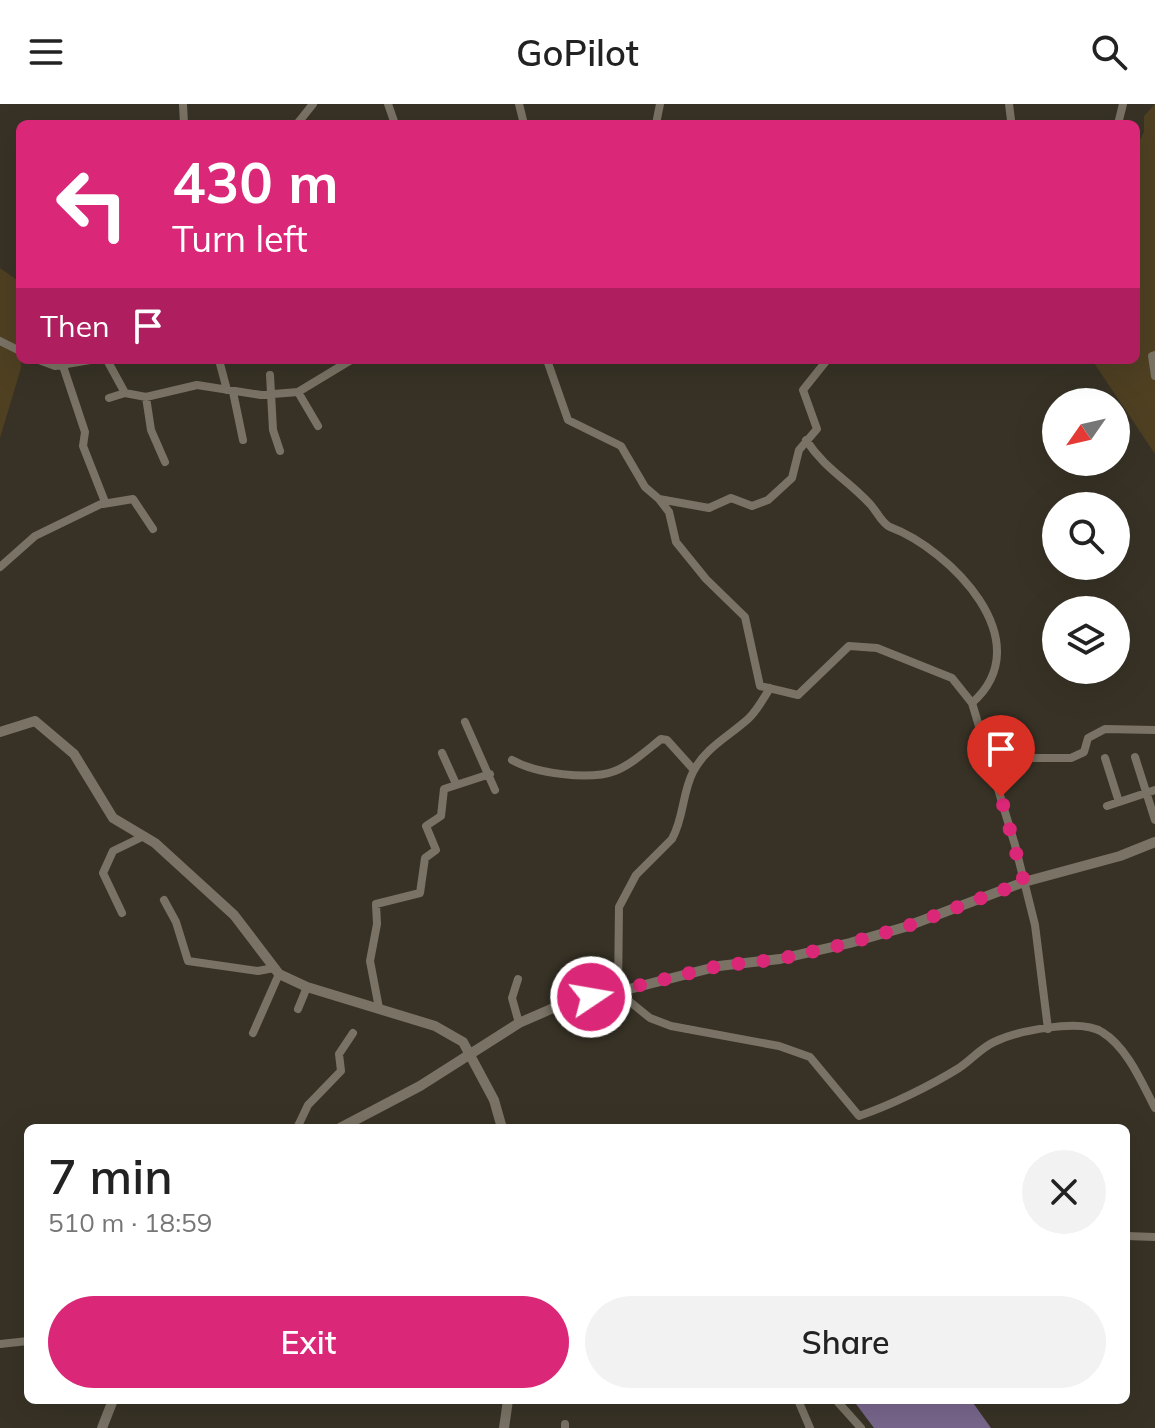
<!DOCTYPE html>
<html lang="en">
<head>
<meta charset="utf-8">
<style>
  body { margin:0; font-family:Mulish,sans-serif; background:#f2f2f2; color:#222; height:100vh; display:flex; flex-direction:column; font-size:30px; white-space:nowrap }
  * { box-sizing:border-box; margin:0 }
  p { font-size:26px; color:#767676 }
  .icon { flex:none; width:44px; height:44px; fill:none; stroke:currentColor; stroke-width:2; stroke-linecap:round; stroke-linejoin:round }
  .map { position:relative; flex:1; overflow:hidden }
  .sheet { position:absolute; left:24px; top:1020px; width:1106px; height:280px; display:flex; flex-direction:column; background:#fff; border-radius:12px; box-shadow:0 8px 32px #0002 }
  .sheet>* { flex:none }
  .top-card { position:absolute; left:16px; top:16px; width:1124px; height:244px; border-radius:12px; box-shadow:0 8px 32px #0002; background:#db2777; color:#fff; overflow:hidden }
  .needle { width:52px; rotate:236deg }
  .fabs { position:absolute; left:1042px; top:284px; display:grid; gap:16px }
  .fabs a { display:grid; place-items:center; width:88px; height:88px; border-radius:50%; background:#fff; box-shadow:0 8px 32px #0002; font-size:40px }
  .pin { position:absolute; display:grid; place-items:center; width:68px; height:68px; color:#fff; margin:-82px -34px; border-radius:50% 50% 50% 0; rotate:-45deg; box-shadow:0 0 8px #0007 }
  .pin .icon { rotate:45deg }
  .me { position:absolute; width:88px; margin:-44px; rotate:78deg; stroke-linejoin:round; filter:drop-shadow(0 0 6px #0008) }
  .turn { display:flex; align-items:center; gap:28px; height:168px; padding:0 24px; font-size:36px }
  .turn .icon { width:104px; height:104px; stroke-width:2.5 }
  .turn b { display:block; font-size:56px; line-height:68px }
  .then { display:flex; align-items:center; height:76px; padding:0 24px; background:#0003; gap:16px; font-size:30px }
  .round { display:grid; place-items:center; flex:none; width:84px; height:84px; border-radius:42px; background:#f2f2f2 }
  .head { display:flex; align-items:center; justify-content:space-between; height:136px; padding:0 24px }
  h1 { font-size:48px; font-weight:600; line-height:60px }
  .primary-button { display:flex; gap:16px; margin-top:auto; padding:16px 24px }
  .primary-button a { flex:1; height:92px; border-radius:48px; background:#db2777; color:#fff; font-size:32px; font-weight:600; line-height:92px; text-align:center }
  .primary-button a+a { background:#f2f2f2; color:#222 }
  header { display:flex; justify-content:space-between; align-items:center; height:104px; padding:0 24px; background:#fff; font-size:36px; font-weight:600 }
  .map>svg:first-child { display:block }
  .green { fill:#4f4022 }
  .water { fill:#79678d }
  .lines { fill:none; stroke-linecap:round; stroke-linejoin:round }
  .minor { stroke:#7a7365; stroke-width:8 }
  .tertiary { stroke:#7a7365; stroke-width:10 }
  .route { stroke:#db2777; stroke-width:14; stroke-dasharray:0 25.2 }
</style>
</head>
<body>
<header><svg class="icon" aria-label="menu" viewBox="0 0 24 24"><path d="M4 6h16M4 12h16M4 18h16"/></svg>GoPilot<svg class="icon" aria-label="search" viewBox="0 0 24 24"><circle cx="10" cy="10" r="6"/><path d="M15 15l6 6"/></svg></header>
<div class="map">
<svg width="1155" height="1324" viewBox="0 0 1155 1324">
  <rect width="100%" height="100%" fill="#383226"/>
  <path class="green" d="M1155,0V350L1092,256H1136V44L1144,28V12Z
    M0,164L17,176L21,264L0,334Z"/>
  <path class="water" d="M853,1296H971L991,1324H874Z"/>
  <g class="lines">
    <path class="minor" d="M183,0L184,20
      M388,0L395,20
      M519,0L524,20
      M1009,0L1011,16
      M297,20L313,0
      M656,20L660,0
      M1118,20L1123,0
      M0,237L20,247
      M1155,251L1152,252L1155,272
      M39,256L55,262L90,256
      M107,256L125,289L146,293L197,281L261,291L298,288L351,256
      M219,256L227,286
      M547,256L568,316L621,342L645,383L659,395
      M827,256L803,286L817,325L799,346L792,374L768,396L752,402L731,394L709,404L659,395L669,408L676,438L706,475L745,513L760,582L798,591L849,542L877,544L952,574L972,599L1015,741L1035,821L1048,925
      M270,271L273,326L280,347
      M233,288L243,336
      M298,288L318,322
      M146,293L151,326L165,358
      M109,294L125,289
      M806,336C825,365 848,376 870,400C876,406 882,420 890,423C949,445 1042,537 972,599
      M103,400L133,395L153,425
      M0,463L35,432L105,398L83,342L85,328L61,256
      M770,584C763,595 757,607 748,615C728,633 706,643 693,668C682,689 684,714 672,735L636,771L619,803L618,888L650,914L671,922L779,942L810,953L859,1012C891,1001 930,982 959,964C971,956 981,944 994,938C1017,927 1080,914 1102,928C1127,943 1142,979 1155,1004
      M465,618L495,686
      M442,649L456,680
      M1135,653L1155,716
      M1105,654L1119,698
      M512,656C535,669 589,677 615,667C631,661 647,646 661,635L667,636L694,666
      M994,669L1029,654H1071L1084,648L1088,634L1105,625L1155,626
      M1107,702L1155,686
      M164,796L176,818L188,857L258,867L274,864
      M122,809L103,769L113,747L144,732
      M518,875L512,894L519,919
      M379,904L370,857L377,820L376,800L420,789L425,754L436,746L426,722L441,712L444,685L490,670
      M298,905L307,883
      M253,929L279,870
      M297,1024L308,1001L341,967L339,950L353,929
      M1126,1132L1155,1133
      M0,1240L28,1237
      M798,1296L810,1324
      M836,1296L861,1324
      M565,1320V1324"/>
    <path class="tertiary" d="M0,628L35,617L74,650L113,714L155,739L234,811L279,870L307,883L435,922L463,938L494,996L502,1024
      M340,1024L420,982L519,919L551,905L719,862L780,855L850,839L905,823L1024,778L1120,752L1155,738
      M102,1324L113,1296
      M504,1324L508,1296"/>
  </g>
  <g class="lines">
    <path class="route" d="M591,893L719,862L780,855L850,839L905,823L1024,778L1001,693"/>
  </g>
</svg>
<div class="fabs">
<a><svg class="needle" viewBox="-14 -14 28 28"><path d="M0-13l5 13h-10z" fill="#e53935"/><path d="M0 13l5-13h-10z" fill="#767676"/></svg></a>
<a><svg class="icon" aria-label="search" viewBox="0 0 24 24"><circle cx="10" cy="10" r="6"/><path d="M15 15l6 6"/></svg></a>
<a><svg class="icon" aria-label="layers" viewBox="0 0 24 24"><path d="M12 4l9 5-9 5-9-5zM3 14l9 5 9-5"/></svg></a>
</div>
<div class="pin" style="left:1001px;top:693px;background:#d93025"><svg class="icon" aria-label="arrive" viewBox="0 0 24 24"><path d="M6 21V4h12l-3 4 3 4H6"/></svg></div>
<svg class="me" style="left:591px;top:893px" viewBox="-20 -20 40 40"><circle r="17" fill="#db2777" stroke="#fff" stroke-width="3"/><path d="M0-11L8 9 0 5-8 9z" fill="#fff"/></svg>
<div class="top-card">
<div class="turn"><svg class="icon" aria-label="left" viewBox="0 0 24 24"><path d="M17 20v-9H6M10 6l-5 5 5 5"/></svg><div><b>430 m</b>Turn left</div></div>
<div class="then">Then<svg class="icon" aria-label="arrive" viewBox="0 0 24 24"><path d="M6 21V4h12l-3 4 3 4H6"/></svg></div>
</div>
<section class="sheet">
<div class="head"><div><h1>7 min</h1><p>510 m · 18:59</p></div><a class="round"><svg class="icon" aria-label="close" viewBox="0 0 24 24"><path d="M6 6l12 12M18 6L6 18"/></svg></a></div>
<div class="primary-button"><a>Exit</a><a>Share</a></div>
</section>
</div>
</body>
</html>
